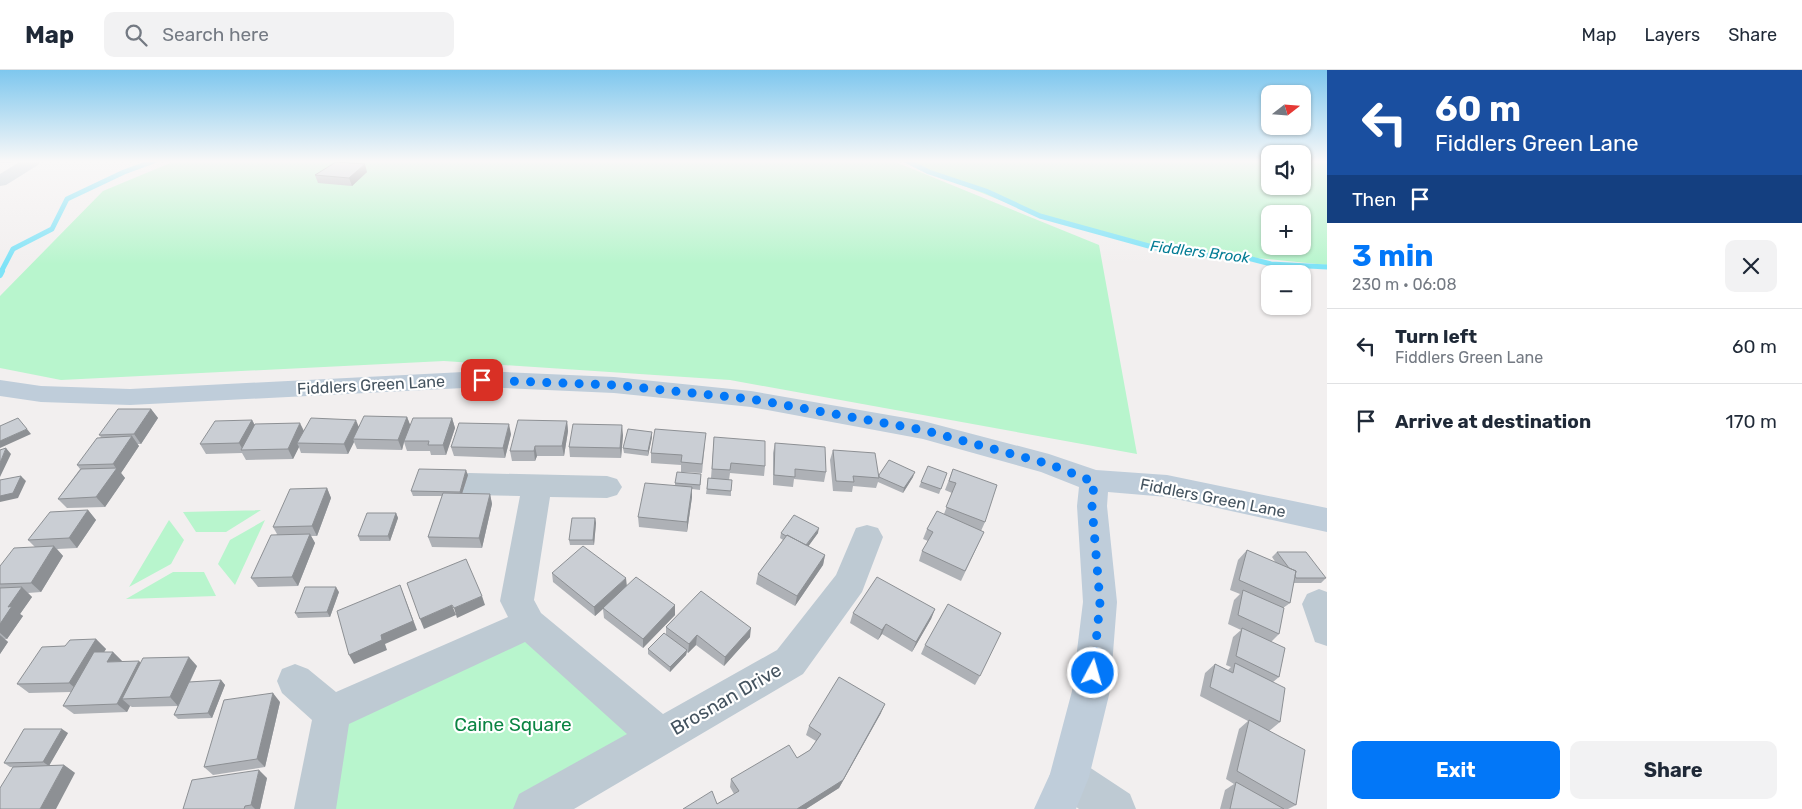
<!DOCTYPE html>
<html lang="en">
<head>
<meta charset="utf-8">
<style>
  body { margin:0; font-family:Rubik,sans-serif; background:#f2f2f3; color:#1f2937; height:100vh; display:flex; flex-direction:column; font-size:19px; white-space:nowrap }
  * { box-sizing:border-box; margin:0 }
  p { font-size:16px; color:#747a83 }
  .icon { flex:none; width:28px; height:28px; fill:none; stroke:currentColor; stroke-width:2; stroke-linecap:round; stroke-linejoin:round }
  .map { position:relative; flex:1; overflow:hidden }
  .side { display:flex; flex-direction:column; background:#fff; width:475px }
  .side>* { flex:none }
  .hud { background:#1a4fa0; color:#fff; overflow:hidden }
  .needle { width:32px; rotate:73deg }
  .controls { position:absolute; left:1261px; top:15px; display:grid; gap:10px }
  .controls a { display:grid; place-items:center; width:50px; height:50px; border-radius:10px; background:#fff; box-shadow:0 1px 4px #0004; font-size:25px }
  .pin { position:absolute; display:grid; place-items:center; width:42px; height:42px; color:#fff; margin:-21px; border-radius:10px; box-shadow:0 2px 8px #0006 }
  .me { position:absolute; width:55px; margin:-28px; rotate:6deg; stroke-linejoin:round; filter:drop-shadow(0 0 4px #0008) }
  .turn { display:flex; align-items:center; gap:18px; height:105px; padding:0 25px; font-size:22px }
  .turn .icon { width:65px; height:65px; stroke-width:2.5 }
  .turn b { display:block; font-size:35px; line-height:42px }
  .then { display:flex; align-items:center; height:48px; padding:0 25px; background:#0003; gap:10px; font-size:19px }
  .round { display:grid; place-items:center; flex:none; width:52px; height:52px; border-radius:10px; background:#f2f2f3 }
  .summary { display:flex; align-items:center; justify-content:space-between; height:85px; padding:0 25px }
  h1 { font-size:30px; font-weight:700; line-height:38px; color:#0277f8 }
  .cta { display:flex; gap:10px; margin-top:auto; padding:10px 25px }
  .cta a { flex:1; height:58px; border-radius:10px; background:#0277f8; color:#fff; font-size:20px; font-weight:700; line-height:58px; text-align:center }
  .cta a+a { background:#f2f2f3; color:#1f2937 }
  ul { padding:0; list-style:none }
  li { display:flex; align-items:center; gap:15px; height:75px; padding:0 25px; border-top:1px solid #e0e1e3 }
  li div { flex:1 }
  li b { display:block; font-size:19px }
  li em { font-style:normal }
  header { display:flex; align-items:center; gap:30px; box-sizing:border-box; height:70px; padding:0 25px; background:#fff; border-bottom:1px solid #e0e1e3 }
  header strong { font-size:24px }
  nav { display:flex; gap:28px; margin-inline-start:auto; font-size:18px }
  .search { width:350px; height:45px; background:#f2f2f3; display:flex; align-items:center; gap:12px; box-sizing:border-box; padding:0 18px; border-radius:10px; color:#747a83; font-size:19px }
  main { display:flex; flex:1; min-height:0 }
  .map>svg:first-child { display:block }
  .green { fill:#b8f5cd; fill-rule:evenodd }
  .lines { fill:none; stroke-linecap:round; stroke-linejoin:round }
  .stream-far1 { stroke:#7fe3f7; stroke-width:5 }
  .stream { stroke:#7fe3f7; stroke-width:6 }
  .street { fill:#becad3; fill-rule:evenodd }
  .secondary { fill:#bfcdda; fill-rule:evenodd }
  .wall { fill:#aeb1b6 }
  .shaded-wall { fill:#8d9094 }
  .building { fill:#caced4; stroke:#8d9094 }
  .route { stroke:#0277f8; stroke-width:9; stroke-dasharray:0 16.2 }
  .labels { text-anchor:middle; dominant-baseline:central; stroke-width:4.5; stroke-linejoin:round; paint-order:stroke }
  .far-water-label { font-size:15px; font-style:italic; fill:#037c95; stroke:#fff }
  .street-label { font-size:16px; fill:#44535f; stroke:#fff }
  .near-street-label { font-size:19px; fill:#44535f; stroke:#fff }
  .near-park-label { font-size:19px; fill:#0b8443; stroke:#fff }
</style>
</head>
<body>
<header>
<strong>Map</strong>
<div class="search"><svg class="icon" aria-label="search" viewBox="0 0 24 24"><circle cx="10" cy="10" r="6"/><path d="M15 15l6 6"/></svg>Search here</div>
<nav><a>Map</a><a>Layers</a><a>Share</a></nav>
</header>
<main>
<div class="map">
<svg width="1327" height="739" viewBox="0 0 1327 739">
  <rect width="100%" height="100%" fill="#f2efef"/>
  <path class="green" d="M175,91H893L1099,175L1137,384L730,310L444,291L61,310L0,298V226L103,121Z
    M910,91H1270V116H1302L1303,91H1327V195L1156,178L1040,146L949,110ZM1270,144H1302V176H1270Z
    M261,440L226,462H196L183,442Z
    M169,450L184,470L171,494L129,517Z
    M265,450L235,515L218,494L230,470Z
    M173,502H204L216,526L126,529Z
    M529,554L660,667L534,739H315L332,643Z"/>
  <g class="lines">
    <path class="stream-far1" d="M907,91L929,102L986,121L1040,146L1156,178L1207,185L1240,186L1271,194L1327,197
      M1,202L13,179L52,159L67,129L124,102L154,91"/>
    <path class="stream" d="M0,205L2,201"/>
    <path class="street" d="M21,91H40L38,95L6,115L0,116V104Z
      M469,403L607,406L617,409L622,417L617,425L607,428L550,427L534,530L541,543L663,644L777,580L836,505L856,458L867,455L878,458L883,467L862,522L803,604L574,739H513L519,724L627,664L525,572L349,654L336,739H294L312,650L282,623L277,611L282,599L295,594L308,599L336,622L508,547L500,531L520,426L469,425L459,422L454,414L459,406Z
      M1319,519L1327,522V576L1315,572L1302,534L1307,524Z
      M1069,687L1083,693L1130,724L1136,739H1079L1055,721L1049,707L1055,693Z"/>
    <path class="secondary" d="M483,301L614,307L751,321L923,351L1049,384L1096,400L1167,405L1327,438V462L1167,427L1108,422L1107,436L1117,532L1110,621L1089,707L1076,739H1034L1050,704L1072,621L1083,532L1077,436L1079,417L1041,402L923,369L751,337L614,323L483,317L130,335L41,332L0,326V310L41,316L130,319Z"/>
  </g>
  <path class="wall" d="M0,91H14L11,93H0Z
    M367,102L352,116L318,113L315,105Z
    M151,339L158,348L141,374H137L139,376L121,403L125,408L105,437L67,438L58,429L80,399L77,395L101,367L99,365Z
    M407,347L410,355L452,348L455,358L446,385H431L430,381H407L404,372L402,380L357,379L354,372L348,384L301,383L299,377L293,389L246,390L242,383L206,384L200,374L252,350L255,355L303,361L359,356Z
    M567,351L568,361L564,386H537L535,391H512L510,381Z
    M511,364L505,388L454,386L451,377Z
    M623,365L621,388L570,387L569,377Z
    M652,367L648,386L624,383L623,378Z
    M714,367L765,396L764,406L730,403L729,410L731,421V426L706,424L708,408H711Z
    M705,373L702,403L681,402V395L651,393V383Z
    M775,373L826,402L824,412L794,409L793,417L773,415V383Z
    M833,380L879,405L913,407L903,423L878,412L876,418L853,416L852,422L833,421L830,390Z
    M953,399L985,452L981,461L984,462L961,511L919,491L922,481L928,471L923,469L927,459L944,444L952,423L945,420Z
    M947,403L939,424L919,417L921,412Z
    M701,404L700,420L692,419V427L687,462L639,457L638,447L675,416V413Z
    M468,405L462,424H490L492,434L482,478L432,477L428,467L442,426H413L411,421Z
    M327,418L331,428L317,466H311L315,473L298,516L258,517L251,508L277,464L273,457Z
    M88,440L96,450L77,478L57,479L63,486L41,522L28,523L32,527L20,544L23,546L7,569H5L8,572L0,584V496L35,477L28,470Z
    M396,443L398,448L390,471H360L358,466Z
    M595,448L596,453L594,475H570L569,470Z
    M781,463H818L808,476L825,485L823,495L795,536L756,514L758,504L783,470L780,468Z
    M1247,480L1276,493L1272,487L1277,482L1326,508L1321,513H1293L1290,533L1283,538L1279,564L1271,572L1279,607L1273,612L1280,652L1269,661L1296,735L1288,739H1220L1225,720L1234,714L1226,709L1239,659L1248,651L1200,626L1205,603L1215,594L1228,600L1231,597L1226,595L1233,567L1241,560L1228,554L1234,530L1240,524L1230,520L1238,490Z
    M552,503L627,516L675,545L643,578L604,548L603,539L595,546L553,512Z
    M339,522L330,547L298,548L295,543Z
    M935,539L931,549L912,582L882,564L878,570L850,553L853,543Z
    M666,557L750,567L724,596L696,575L688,583L687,582L686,585L670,602L648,584V579L666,564Z
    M96,569L106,579L104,582H113L122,591L197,596L190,612L221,610L225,615L212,648L178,649L174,645L178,636L132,637L130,636L127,642L74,644L63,636L71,622L29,623L17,614L65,576Z
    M925,575L980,606L975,615L921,584Z
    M280,632L265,697L213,705L204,697Z
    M881,643L839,718L806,739H683L717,734L734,724L730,717L731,709L797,688L810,680L816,671L806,665L809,656Z
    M68,663L49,695H64L75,703L10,697L4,693Z
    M267,708L260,739H183Z"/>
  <path class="shaded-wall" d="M365,94L367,102L352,116L349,108Z
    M151,339L158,348L141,374L134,364Z
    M407,347L411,357L404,371V372L402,380L398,370Z
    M452,348L455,358L446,385L443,375Z
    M252,350L257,360L243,380L239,373Z
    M356,350L360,360L353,369L354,372L348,384L344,374Z
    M567,351L568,361L564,386L562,376Z
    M300,353L305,363L297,373L299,377L293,389L288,379Z
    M509,354L511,364L505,388L503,378Z
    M622,355L623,365L621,388L620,378Z
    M27,359L31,364L0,378V371Z
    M652,362V367L648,386V381Z
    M132,366L139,376L121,403L125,408L105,437L96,427L116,398L113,394Z
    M535,376L537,386L535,391L534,381Z
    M6,378L11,384L0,407V393Z
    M466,400L468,405L461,427L460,422Z
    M915,402L913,407L903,423L904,418Z
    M21,406L26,411L18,428L0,432V426Z
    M692,417V427L687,462V452Z
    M327,418L331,428L317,466L312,456Z
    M490,424L492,434L482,478L479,468Z
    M88,440L96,450L77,478L69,468Z
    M396,443L398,448L390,471L388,466Z
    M595,448L596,453L594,475L593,470Z
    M819,458L818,463L805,481L806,476Z
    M310,464L315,473L298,516L292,507Z
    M54,476L63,486L41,522L31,513Z
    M825,485L823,495L795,536L797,526Z
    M626,508L627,517L595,546L594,537Z
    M400,515L417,560L385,574L387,580L354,594L349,585L381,565Z
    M22,517L32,527L20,544L23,546L7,569L0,563V554L8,537Z
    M336,517L339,522L330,547L327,542Z
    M482,526L485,535L457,548L454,538Z
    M452,535L456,545L424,559L420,549Z
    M675,535V545L643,578V569Z
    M935,539L931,549L912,582L916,572Z
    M886,554L882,564L878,570L882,560Z
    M751,558L750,567L724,596L725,587Z
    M0,565L8,572L0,584Z
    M697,565L696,575L688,583L689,574Z
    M96,569L106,579L80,622L69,613Z
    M687,580L686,585L670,602V597Z
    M113,582L122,591L107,592Z
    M189,587L197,596L178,636L170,627Z
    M139,591L148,600L122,629L130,636L127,642L117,634Z
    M221,610L225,615L212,648L208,643Z
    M273,623L280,632L265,697L257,689Z
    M885,634L881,643L839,718L806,739H797Z
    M62,659L68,663L49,696L43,692Z
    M64,695L75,703L56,739H40Z
    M259,700L267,708L260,739H255L251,735Z"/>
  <path class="building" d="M336,92L365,94L349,108L315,105Z
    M118,339H151L134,364L99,365Z
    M364,346L407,347L398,370L353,369Z
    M18,348L27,359L0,371V356Z
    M311,348L356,350L344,374L297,373Z
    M413,348H452L443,375H428L429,371H404Z
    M252,350L239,373L200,374L215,351Z
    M518,350L567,351L562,376H535L534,381H510Z
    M300,353L288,379L241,380L255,354Z
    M459,353L509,354L503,378L451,377Z
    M573,354L622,355L620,378L569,377Z
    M628,359L652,362L648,381L623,378Z
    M655,359L706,363L702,394L681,392L682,385L651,383Z
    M132,366L113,394L77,395L97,368Z
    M714,367L765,371V396L731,393L730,400L712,399Z
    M775,373L825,377L826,402L795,399V407L774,405Z
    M6,378L0,393V380Z
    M833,380L875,383L879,408L853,406L854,412L836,411Z
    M889,390L915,402L904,418L879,407V405Z
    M928,396L947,403L941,419L921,412Z
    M117,398L96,427L58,429L81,399Z
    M419,399L466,400L460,422L411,421Z
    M953,399L997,415L985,452L946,437L956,413L949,411Z
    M677,402L701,404L700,415L675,413Z
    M21,406L13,423L0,426V410Z
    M708,408L732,410L731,421L707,419Z
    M645,413L692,417L687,452L638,447Z
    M327,418L312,456L273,457L290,419Z
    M443,423L490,424L479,468L428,467Z
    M88,440L69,468L28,470L50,442Z
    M937,441L984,462L965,501L922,481L933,462L927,459Z
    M367,443H396L388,466H358Z
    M794,445L819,458L806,475L787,465L786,466L781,463Z
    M572,448H595L593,470H569Z
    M310,464L292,507L251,508L271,465Z
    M787,465L825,485L797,526L758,504Z
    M54,476L31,513L0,514V496L14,478Z
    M583,476L626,508L594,537L552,503Z
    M1247,480L1296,501L1290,533L1239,510Z
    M1277,482H1306L1326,508H1296L1295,506L1296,501L1289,498Z
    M466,489L482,526L454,538L452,535L420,549L407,513Z
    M636,507L675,535L643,569L603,538Z
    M877,507L935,539L916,572L886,554L882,560L853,543Z
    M400,515L413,551L381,565L382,570L349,585L337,541Z
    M22,517L8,537L12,536L0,554V518Z
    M305,517H336L327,542L295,543Z
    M1243,520L1284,538L1279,564L1238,545Z
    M701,521L751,558L725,587L697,565L689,574L666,557Z
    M948,534L1001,563L980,606L925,575Z
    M1242,558L1285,578L1279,607L1236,586Z
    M664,563L687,580L670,597L648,579Z
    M96,569L69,613L17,614L42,577L65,576L70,570Z
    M94,582H113L107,592L139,591L117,634L63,636Z
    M189,587L170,627L122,629L143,588Z
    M1235,593L1285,618L1280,652L1210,617L1215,594L1233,603Z
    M839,607L885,634L843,710L797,739H683L712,721L717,734L739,721L731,709L789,675L797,688L810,680L821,664L809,656Z
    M221,610L208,643L174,645L189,612Z
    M273,623L257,689L204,697L224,630Z
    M1249,650L1305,680L1296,735L1237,701Z
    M24,659H62L43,692L4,693Z
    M64,695L40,739H0V718L13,697Z
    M259,700L251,735L245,736L244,739H183L192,710Z
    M1236,712L1284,739H1230Z"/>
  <linearGradient id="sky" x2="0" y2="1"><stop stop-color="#7ec7ee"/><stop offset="0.47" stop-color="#f9f8f8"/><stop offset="1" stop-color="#f9f8f8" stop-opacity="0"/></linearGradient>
  <rect width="1327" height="194" fill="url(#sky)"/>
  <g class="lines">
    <path class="route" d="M482,310L614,315L751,329L923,360L1049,394L1094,412L1092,436L1100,532L1093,603"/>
  </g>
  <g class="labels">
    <g class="far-water-label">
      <text transform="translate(1200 182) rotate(7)">Fiddlers Brook</text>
    </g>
    <g class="street-label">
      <text transform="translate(371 315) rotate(-3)">Fiddlers Green Lane</text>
      <text transform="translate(1213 428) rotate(11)">Fiddlers Green Lane</text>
    </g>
    <g class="near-street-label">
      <text transform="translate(726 629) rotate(-30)">Brosnan Drive</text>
    </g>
    <g class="near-park-label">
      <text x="513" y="654">Caine Square</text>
    </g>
  </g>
</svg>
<div class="controls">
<a><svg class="needle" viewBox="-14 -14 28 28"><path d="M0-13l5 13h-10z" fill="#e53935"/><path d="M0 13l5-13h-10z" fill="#747a83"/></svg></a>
<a><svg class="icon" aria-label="sound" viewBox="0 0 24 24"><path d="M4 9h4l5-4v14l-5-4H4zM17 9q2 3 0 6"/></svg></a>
<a>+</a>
<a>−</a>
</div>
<div class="pin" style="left:482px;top:310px;background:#d93025"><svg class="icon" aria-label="arrive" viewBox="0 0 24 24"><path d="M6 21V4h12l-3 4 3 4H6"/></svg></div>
<svg class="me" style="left:1093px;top:603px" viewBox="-20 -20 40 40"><circle r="17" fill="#0277f8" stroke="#fff" stroke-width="3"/><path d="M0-11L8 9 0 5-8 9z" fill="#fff"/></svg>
</div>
<section class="side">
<div class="hud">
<div class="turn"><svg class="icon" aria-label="left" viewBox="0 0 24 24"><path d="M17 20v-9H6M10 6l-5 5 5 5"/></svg><div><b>60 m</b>Fiddlers Green Lane</div></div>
<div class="then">Then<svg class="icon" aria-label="arrive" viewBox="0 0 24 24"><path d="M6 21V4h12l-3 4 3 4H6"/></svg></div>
</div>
<div class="summary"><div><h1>3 min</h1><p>230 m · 06:08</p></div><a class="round"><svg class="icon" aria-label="close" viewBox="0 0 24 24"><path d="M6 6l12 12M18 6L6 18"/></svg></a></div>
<ul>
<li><svg class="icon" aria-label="left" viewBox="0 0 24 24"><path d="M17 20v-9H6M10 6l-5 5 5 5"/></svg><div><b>Turn left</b><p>Fiddlers Green Lane</p></div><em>60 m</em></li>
<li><svg class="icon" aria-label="arrive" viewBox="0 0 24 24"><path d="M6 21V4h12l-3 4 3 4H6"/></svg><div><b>Arrive at destination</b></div><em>170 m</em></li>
</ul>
<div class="cta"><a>Exit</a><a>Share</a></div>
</section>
</main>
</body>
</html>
